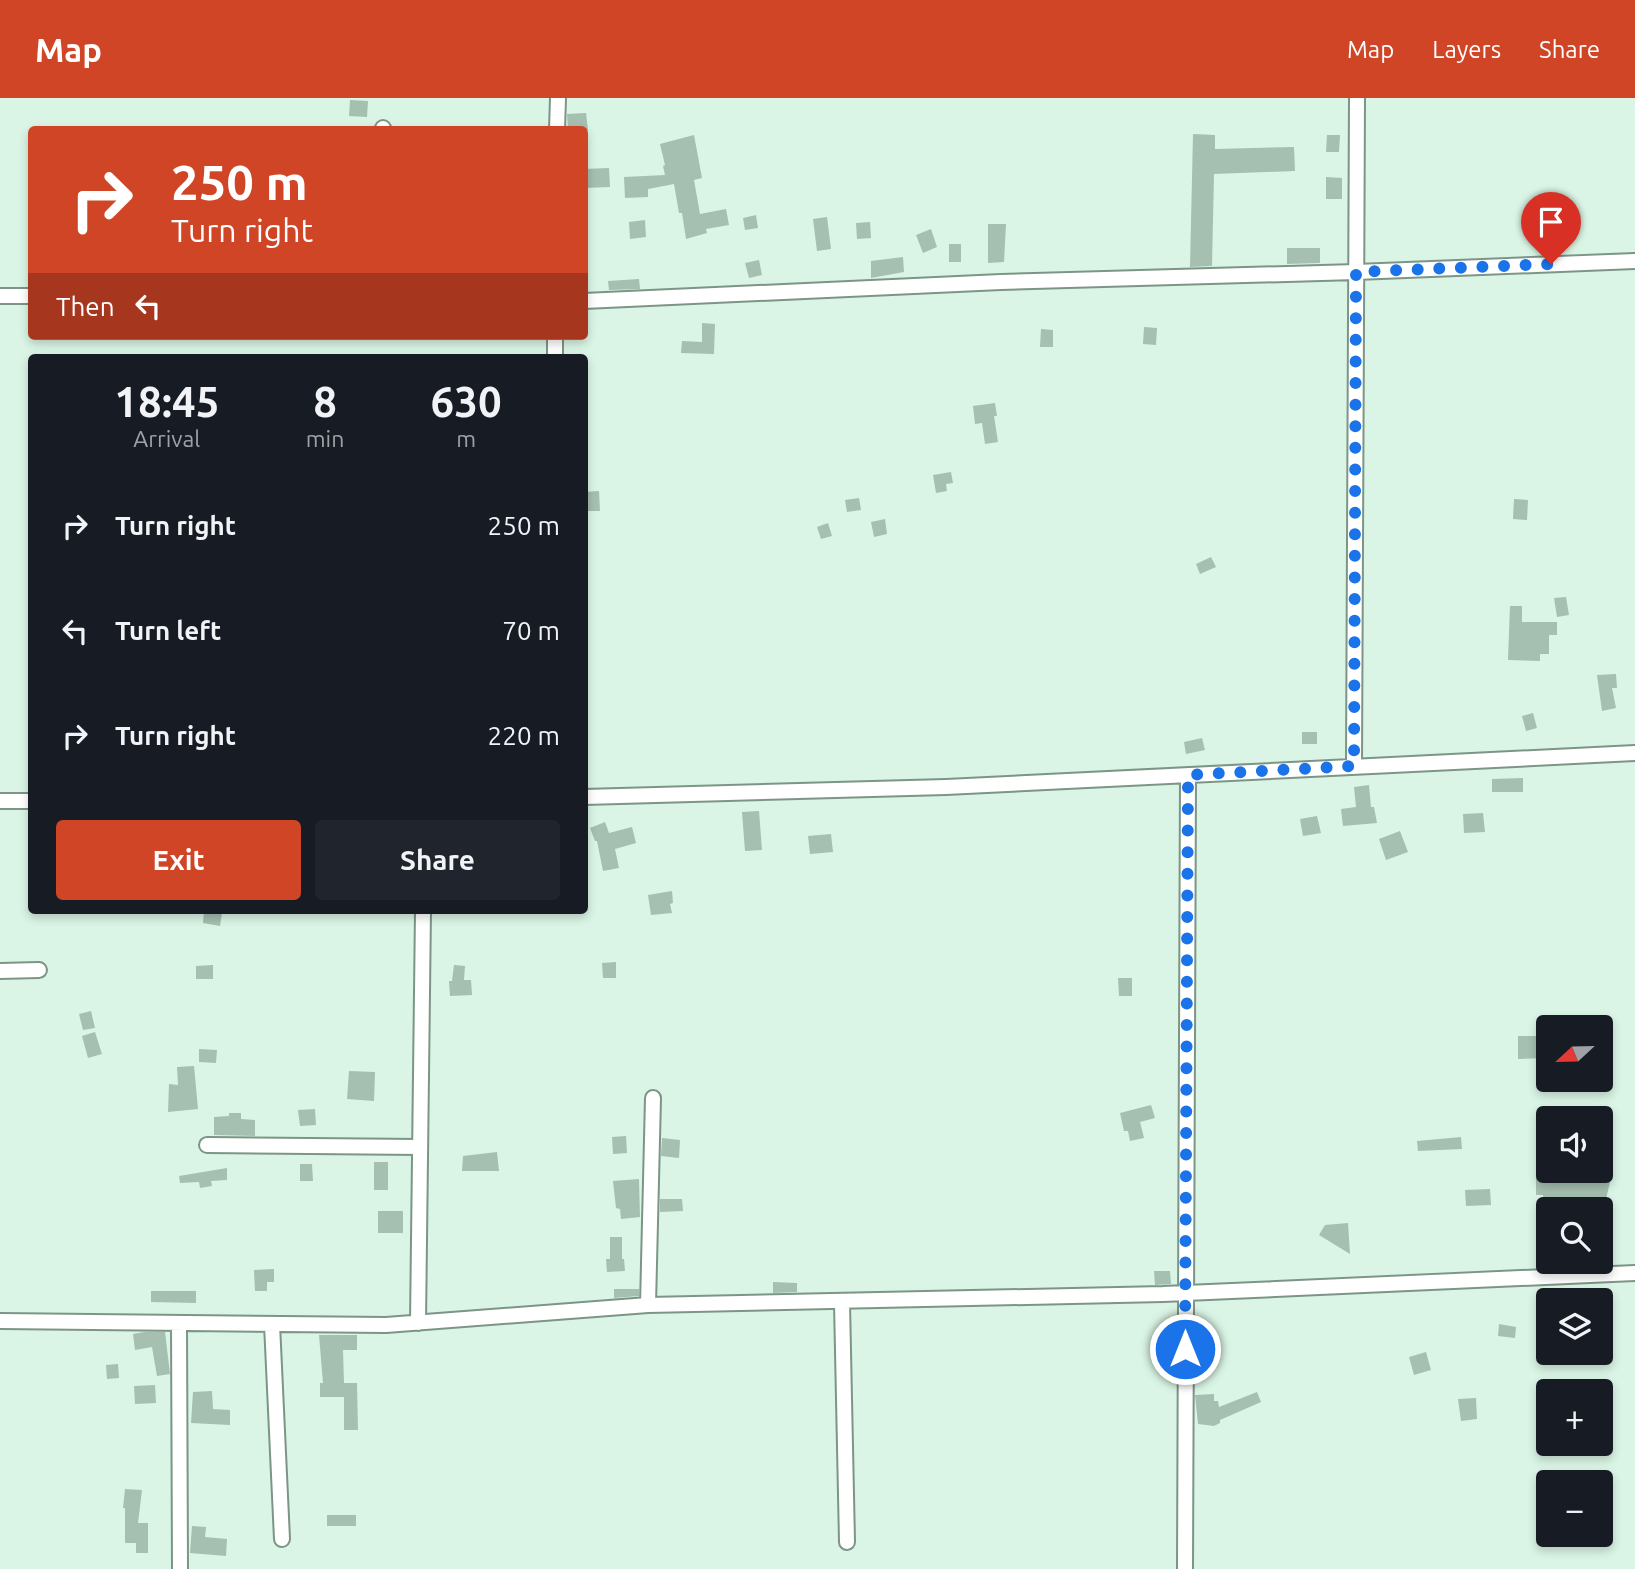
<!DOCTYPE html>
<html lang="en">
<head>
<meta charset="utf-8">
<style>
  body { margin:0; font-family:Ubuntu,sans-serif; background:#20242c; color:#f1f3f6; height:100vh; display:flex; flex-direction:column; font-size:26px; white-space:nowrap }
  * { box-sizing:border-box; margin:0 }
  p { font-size:23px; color:#9ea1a6 }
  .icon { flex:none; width:38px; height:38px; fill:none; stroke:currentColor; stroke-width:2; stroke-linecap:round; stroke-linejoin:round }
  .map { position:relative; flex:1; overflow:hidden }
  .details { position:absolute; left:28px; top:256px; width:560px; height:560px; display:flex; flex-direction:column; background:#171b24; border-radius:7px; box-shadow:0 4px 10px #0003 }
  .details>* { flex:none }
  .banner { position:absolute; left:28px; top:28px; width:560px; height:214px; border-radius:7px; box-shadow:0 4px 10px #0003; background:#d04526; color:#fff; overflow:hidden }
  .needle { width:46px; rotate:248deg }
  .buttons { position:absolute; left:1536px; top:917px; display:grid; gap:14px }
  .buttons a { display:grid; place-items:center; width:77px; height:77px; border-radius:7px; background:#171b24; box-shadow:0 4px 10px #0003; font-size:35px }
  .pin { position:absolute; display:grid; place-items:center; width:60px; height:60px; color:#fff; margin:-72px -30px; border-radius:50% 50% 50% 0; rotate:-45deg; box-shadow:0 0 7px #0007 }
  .pin .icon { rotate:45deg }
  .me { position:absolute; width:77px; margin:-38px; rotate:0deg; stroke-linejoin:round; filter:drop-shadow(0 0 5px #0008) }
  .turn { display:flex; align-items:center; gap:24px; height:147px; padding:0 28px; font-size:32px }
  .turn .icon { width:91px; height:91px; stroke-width:2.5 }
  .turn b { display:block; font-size:49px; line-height:60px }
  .then { display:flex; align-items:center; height:66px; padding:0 28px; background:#0003; gap:14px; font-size:26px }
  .eta { display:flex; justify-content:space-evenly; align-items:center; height:119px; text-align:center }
  .eta b { font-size:42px; font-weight:700; line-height:49px }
  .action { display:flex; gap:14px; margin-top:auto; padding:14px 28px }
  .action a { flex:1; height:80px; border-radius:7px; background:#d04526; color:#fff; font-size:28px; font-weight:700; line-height:80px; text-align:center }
  .action a+a { background:#20242c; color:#f1f3f6 }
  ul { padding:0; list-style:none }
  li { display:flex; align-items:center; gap:21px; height:105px; padding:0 28px }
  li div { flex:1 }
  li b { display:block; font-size:26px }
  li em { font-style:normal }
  header { display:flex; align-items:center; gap:42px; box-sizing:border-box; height:98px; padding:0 35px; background:#d04526; color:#fff }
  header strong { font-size:33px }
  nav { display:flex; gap:38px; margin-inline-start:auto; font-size:24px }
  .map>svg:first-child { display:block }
  .building { fill:#a5bfb0 }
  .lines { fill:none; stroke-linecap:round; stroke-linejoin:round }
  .street-casing { stroke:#7c9586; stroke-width:18 }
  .street { stroke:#fff; stroke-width:14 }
  .route { stroke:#1a73e8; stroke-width:12; stroke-dasharray:0 21.6 }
</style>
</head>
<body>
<header>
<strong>Map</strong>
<nav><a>Map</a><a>Layers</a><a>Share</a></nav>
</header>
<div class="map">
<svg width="1635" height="1471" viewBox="0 0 1635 1471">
  <rect width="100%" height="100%" fill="#daf5e5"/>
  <path class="building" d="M350,2L368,3L367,19L349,18Z
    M586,15L588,32H568L567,16Z
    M1193,36L1215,37V51L1294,49L1295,73L1214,76L1212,168L1190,169Z
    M694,37L702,80L694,82L700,116L726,111L729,127L706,131L707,135L686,141L682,115H679L674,86L648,91V99L625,100L624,79L665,77L663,68L665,67L660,46Z
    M1327,37H1340L1339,54H1326Z
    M609,70L610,89L584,90V71Z
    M1326,79L1342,80V101H1326Z
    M756,117L758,130L745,132L743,120Z
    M827,119L831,151L817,153L813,121Z
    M645,122L646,139L630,141L629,124Z
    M870,124L871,140L857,141L856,125Z
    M988,126H1006L1004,164L988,165Z
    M931,131L937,149L923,155L916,137Z
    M949,146H961V164H949Z
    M1287,150H1320V165L1287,166Z
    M903,159L904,174L871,180V163Z
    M759,162L762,177L749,180L745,165Z
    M639,181L640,191L609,192L608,183Z
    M702,225L715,226L714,256L681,255L682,243L702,244Z
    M1144,229L1157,230L1156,247L1143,246Z
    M1041,231L1053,232V249H1040Z
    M995,305L997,318H994L998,344L985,346L982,325L975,326L973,308Z
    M951,374L953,385L946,386L947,393L936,395L933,377Z
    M599,393L600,413H584V394Z
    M859,400L861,412L847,414L845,402Z
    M1514,401L1528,402L1527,422L1513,421Z
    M885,421L887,436L874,439L871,424Z
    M828,425L832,438L821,441L817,429Z
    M1211,459L1216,469L1200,476L1196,466Z
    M1566,499L1569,517L1557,519L1554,500Z
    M1510,508H1522V524H1557V537H1549V556H1540V563L1508,562Z
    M1616,576L1617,590H1612L1616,610L1602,613L1597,577Z
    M1533,615L1537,630L1526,633L1522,618Z
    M1302,634H1317V646H1302Z
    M1202,640L1205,652L1186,656L1184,644Z
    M1523,680V694H1492V681Z
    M1369,687L1371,709H1374L1377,725L1343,728L1341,711L1356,709L1354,689Z
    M759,713L762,752L745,753L742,714Z
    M1483,715L1485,734L1464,735L1463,716Z
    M1317,718L1321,735L1303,738L1300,721Z
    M605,724L609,735L632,729L636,745L615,751L619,770L603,773L597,743H595L590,730Z
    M1400,733L1408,754L1386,762L1379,741Z
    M831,736L833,754L810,756L808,738Z
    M672,793L673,805L670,806L672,815L651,817L648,797Z
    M204,813L222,815L220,828L203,825Z
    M616,864V880H603L602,865Z
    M213,867V881H196V868Z
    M454,867L465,868L464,882H471L472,897L450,898L449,883H452Z
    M1118,880H1132V898H1119Z
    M91,913L95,930L83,932L79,916Z
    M95,934L102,956L88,960L82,938Z
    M1518,938H1549V960L1518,961Z
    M199,951L217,952L216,965L199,964Z
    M194,968L198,1011L168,1014L169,986L178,987L177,969Z
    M349,973L375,974L374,1003L347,1001Z
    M1151,1007L1155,1020L1140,1024L1144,1040L1130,1043L1128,1033H1124L1120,1015Z
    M315,1011L316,1027L300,1028L298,1012Z
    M229,1015H241V1021L255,1022V1038L214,1037V1019L229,1018Z
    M626,1038L627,1055L613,1056L612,1039Z
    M1461,1039L1462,1051L1418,1053L1417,1043Z
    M662,1040L680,1042L679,1060L661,1058Z
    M497,1054L499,1073H462L463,1058Z
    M374,1064H388V1092H374Z
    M300,1066H312L313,1083H300Z
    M227,1070V1082L211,1083L212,1088L200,1090L199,1084L180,1085L179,1078Z
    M1536,1078L1549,1079V1084L1584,1082L1610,1084L1606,1101L1561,1100V1105L1544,1106L1543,1097H1536Z
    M639,1081L640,1119L621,1121L620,1111L616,1110L613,1083Z
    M1490,1091L1491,1107L1466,1108L1465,1092Z
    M660,1101H682L683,1113L660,1114Z
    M378,1113H403V1135H378Z
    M1348,1125L1350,1156L1319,1137L1325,1127Z
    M610,1139H622V1161H624L625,1173L607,1174L606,1161H610Z
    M274,1171V1184H267V1193H255L254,1172Z
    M1154,1173H1170L1171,1186L1155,1187Z
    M773,1184L797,1185V1194L773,1195Z
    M614,1191H639V1198L614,1200Z
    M151,1193H196V1205L151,1204Z
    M1499,1226L1516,1229L1515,1240L1498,1238Z
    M144,1234H165L170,1276L157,1278L152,1249L135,1252L133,1236Z
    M319,1237H357V1252H343L344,1285H357L358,1332H344V1299H320V1285H323Z
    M1426,1254L1431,1272L1414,1277L1409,1259Z
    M118,1266L119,1280L107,1281L106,1267Z
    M155,1287L156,1305L135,1306L134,1288Z
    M212,1293L213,1311L230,1312V1327L191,1325L193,1294Z
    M1257,1294L1261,1304L1220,1322V1325L1214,1328L1198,1326L1195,1297L1214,1296V1303H1218L1219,1309Z
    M1476,1300L1477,1321L1461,1323L1458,1301Z
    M125,1391L142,1392L138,1425H148V1455H136V1445H125V1410H123Z
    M327,1417H356V1428H327Z
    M192,1428L206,1429L205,1439L227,1441L226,1458L190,1455Z"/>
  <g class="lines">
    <defs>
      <path id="street" d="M383,30V32
        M557,32L558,0
        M0,198H32
        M584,203L1001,184L1356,174L1635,163
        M555,259V238
        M1354,668L1357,0
        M584,699L946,689L1635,655
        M0,703H32
        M0,873L39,872
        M207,1047L420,1049
        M842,1205L847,1444
        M648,1207L653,1000
        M0,1223L386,1227L648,1207L1163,1196L1635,1175
        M179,1225L180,1471
        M418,1225L423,812
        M272,1226L282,1441
        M1185,1471L1188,677"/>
    </defs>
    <use href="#street" class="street-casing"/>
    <use href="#street" class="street"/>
  </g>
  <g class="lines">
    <path class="route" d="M1185,1251L1188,677L1354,668L1356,174L1551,166"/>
  </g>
</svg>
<div class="buttons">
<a><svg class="needle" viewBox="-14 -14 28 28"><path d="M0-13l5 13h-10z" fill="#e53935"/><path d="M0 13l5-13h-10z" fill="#9ea1a6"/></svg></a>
<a><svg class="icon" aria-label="sound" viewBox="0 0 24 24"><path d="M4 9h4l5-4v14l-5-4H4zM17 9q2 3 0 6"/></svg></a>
<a><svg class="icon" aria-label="search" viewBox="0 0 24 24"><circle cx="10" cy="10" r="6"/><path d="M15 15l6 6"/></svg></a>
<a><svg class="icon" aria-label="layers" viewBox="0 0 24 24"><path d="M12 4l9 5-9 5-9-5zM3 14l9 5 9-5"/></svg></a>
<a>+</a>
<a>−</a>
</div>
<div class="pin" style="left:1551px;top:166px;background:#d93025"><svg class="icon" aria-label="arrive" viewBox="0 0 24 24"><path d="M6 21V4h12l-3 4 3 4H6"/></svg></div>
<svg class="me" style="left:1185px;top:1251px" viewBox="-20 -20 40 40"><circle r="17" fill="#1a73e8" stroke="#fff" stroke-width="3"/><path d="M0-11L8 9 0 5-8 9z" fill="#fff"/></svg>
<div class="banner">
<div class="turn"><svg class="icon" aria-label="right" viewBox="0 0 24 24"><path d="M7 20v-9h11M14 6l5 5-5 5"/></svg><div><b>250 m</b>Turn right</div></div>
<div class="then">Then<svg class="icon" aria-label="left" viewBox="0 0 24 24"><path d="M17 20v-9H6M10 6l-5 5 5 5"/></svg></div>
</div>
<section class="details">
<div class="eta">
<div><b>18:45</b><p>Arrival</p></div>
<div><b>8</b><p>min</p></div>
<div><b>630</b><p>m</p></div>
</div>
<ul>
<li><svg class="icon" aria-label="right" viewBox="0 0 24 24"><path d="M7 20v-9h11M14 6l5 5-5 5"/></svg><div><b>Turn right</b></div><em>250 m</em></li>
<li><svg class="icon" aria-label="left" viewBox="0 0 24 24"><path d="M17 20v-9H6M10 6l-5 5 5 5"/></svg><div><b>Turn left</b></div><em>70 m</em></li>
<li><svg class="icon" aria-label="right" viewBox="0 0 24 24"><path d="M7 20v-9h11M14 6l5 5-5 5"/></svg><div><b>Turn right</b></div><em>220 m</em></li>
</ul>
<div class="action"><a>Exit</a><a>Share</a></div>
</section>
</div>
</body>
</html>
